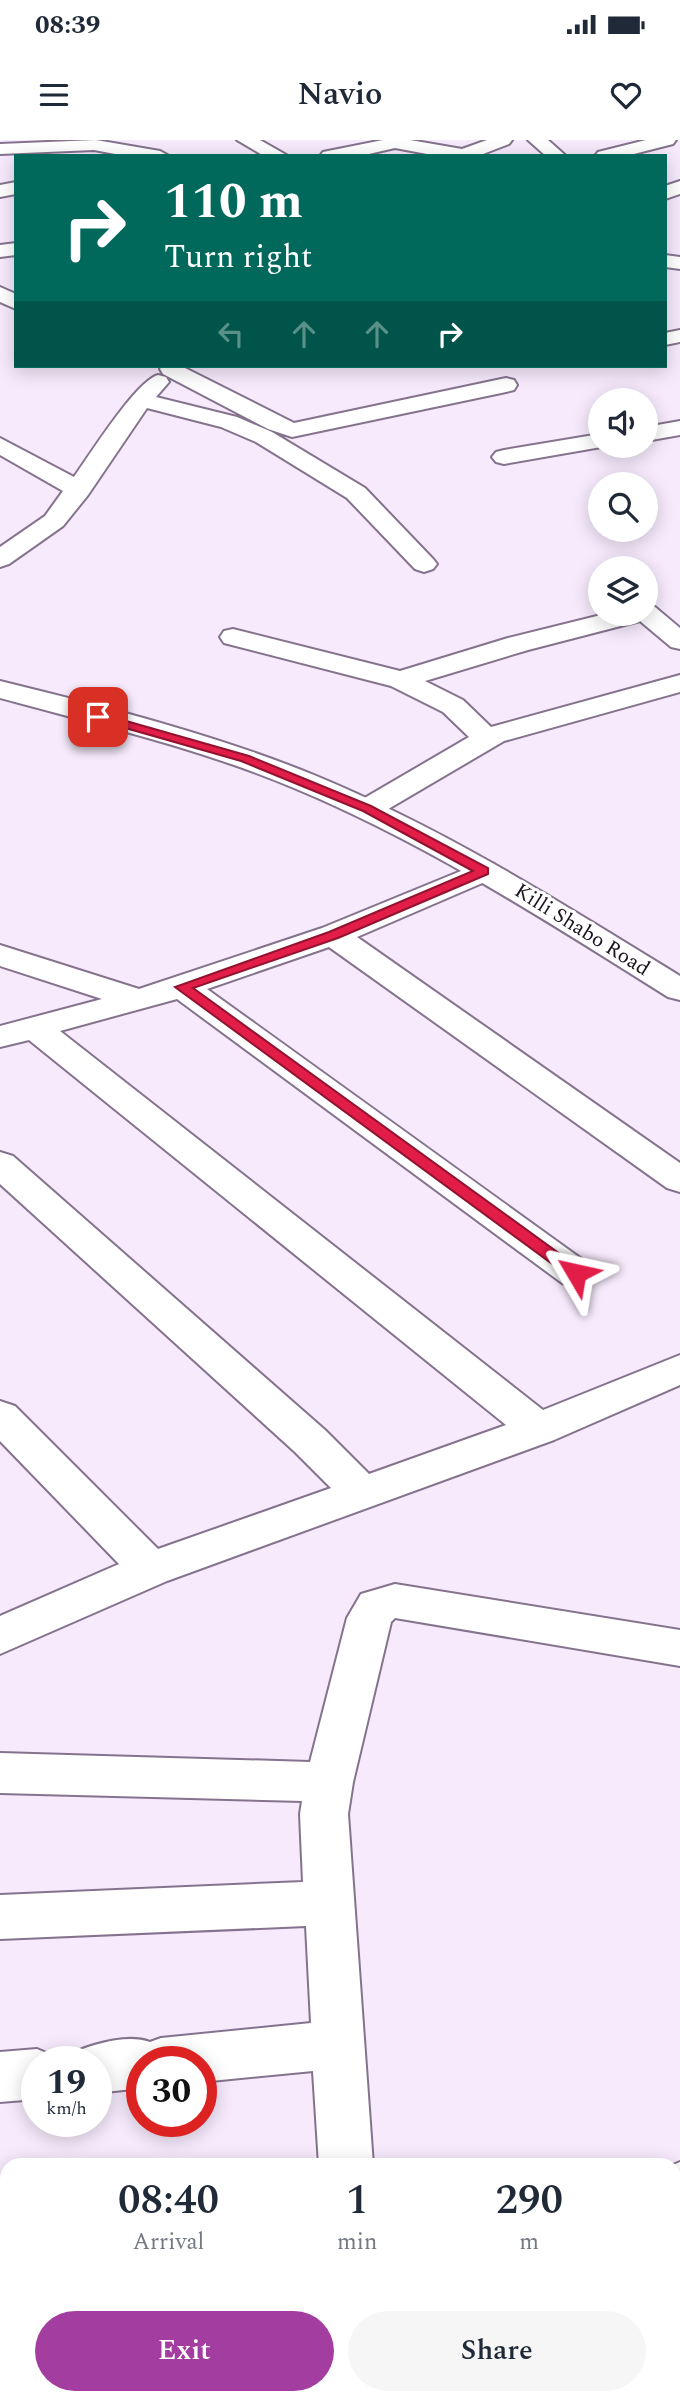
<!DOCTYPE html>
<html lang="en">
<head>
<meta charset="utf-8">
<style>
  body { margin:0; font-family:Spectral,serif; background:#f6f6f7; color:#1f2937; height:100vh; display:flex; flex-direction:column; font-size:26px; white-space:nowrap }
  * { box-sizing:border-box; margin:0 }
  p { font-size:23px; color:#747a83 }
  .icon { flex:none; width:38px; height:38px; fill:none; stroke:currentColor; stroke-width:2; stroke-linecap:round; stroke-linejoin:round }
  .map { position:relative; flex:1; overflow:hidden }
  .sheet { position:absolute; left:0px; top:2018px; width:681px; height:247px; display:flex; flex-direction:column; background:#fff; border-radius:21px 21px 0 0; box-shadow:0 4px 18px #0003 }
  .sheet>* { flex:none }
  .guide { position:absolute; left:14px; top:14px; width:653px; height:214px; border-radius:0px; box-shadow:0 4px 18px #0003; background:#00695c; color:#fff; overflow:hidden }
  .tools { position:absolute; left:588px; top:248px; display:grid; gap:14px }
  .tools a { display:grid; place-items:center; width:70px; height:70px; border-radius:50%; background:#fff; box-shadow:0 4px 18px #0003; font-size:35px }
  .speed { position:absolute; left:21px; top:1906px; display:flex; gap:14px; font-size:35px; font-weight:700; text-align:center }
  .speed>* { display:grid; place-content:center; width:91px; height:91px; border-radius:50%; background:#fff; box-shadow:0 4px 18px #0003; line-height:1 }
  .speed small { font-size:18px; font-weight:400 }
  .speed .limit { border:10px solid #d22; background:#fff; color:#111 }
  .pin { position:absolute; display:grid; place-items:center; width:60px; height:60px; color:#fff; margin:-30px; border-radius:14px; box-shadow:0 4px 10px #0006 }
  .me { position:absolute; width:77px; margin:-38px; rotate:306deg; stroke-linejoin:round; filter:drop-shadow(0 0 5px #0008) }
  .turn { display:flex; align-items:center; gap:24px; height:147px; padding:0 35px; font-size:32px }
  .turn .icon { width:91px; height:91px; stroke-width:2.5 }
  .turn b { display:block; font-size:49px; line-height:60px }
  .lanes { display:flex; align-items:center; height:66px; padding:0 35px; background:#0003; justify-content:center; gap:35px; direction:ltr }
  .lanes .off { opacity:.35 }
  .eta { display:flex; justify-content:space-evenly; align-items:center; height:119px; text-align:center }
  .eta b { font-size:42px; font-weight:600; line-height:49px }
  .action { display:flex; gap:14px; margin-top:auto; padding:14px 35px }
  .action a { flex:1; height:80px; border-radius:42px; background:#a33da0; color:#fff; font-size:28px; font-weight:600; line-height:80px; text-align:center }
  .action a+a { background:#f6f6f7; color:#1f2937 }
  .status { display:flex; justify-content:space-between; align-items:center; height:49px; padding:0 35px; background:#fff; direction:ltr }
  .status svg { height:19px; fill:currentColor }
  header { display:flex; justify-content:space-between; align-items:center; height:91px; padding:0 35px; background:#fff; font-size:32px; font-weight:600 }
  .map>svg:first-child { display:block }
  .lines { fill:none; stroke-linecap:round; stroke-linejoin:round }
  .minor-casing { stroke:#85738e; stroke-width:4 }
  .tertiary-casing { stroke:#85738e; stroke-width:4 }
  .minor { fill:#fff; fill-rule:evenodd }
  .tertiary { fill:#fff; fill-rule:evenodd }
  .route { fill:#e11d48; stroke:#92132f; stroke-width:2 }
  .labels { text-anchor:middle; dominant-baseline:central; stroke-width:6; stroke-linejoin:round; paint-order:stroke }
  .street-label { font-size:21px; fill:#1c151f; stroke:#fff }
</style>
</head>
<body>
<div class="status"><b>08:39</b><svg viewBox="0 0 49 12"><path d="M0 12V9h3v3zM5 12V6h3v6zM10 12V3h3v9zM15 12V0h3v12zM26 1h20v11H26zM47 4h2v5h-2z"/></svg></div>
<header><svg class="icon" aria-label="menu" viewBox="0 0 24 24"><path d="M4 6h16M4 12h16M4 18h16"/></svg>Navio<svg class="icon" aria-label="heart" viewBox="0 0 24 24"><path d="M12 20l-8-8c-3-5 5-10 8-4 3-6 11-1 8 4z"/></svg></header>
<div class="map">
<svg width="680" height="2264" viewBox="0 0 680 2264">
  <rect width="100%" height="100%" fill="#f6eafc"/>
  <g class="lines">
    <defs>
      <path id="minor" d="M96,0L160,11L169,16H126L94,10L0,14V4Z
        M237,0H260L288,16H264Z
        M383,0H410L462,9L487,0H512L509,4L478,16H438L395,8L360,16H320L323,12Z
        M528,0H548L566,16H546Z
        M646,0H676L673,4L626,16H595L598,12Z
        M680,41V54L665,59V46Z
        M16,42V54L0,57V45Z
        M16,103V115L0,117V105Z
        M665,115L680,117V129L665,127Z
        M0,147L16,154V169L0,162Z
        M680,190V202L665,205V193Z
        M162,226H181L294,283L506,238L514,240L517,245L514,250L506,252L292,297L268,289L163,234L160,229Z
        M158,235L166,237L169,242L156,257L237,277L272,292L365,348L433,419L437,424L433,429L424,432L415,429L347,358L256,302L221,287L147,268L88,355L63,386L9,424L0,427V407L45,376L63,351L0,315V298L74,337C89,316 136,241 158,235Z
        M680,281V295L646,301V287Z
        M600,294V306H607L504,324L496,322L492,317L496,312L504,310Z
        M646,465L655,467L680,488V509L671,507L640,481L528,510L425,541L463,560L491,587L680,535V552L504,601L378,675L367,678L356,675L352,669L356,663L469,597L443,572L391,546L224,503L220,497L224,491L233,489L400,531L508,498L605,474H646Z
        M483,722L494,724L499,731L494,738L357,797L680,1023V1052L667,1048L329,807L207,849L590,1125L595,1134L590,1143L576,1147L562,1143L177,859L60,891L543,1270L680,1215V1245L554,1300L167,1441L0,1514V1476L119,1424L0,1301V1261L15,1266L158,1409L331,1348L295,1312L0,1044V1012L13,1016L325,1290L369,1334L506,1285L29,900L0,907V886L102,859L0,826V805L139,849L322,788Z
        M395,1444L680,1490V1526L395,1478L391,1482L353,1642L348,1674L373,2025H319L313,1931L201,1942V1922H142V1948L96,1953V1922H72L77,1911C97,1903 129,1894 150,1902L161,1898L311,1883L306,1786L0,1799V1755L303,1742L300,1674L302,1661L0,1653V1613L310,1622L347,1478L361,1454Z
        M37,1909L56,1917L58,1922H37V1959L0,1962V1912Z
        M680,2022V2076L674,2078L673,2025Z
        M7,2171V2229L0,2231V2173Z
        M182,2258H241L244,2264H184Z
        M370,2258H430L433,2264H373Z"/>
      <path id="tertiary" d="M0,541C106,567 213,594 314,635C443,688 562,763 680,836V860L668,857C547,781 426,703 294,648C199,608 99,585 0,558Z"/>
    </defs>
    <use href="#minor" class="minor-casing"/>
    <use href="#tertiary" class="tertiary-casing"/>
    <use href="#minor" class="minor"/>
    <use href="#tertiary" class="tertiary"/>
  </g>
  <path class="route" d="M98,573L249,616L371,666L488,728V734L338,798L193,848L582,1130L584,1133L582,1137H570L175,847L329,792L473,731L363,671L241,621L94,579L92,577Z"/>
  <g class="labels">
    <g class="street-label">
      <text transform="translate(582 790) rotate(32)">Killi Shabo Road</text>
    </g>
  </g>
</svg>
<div class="tools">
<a><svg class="icon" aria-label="sound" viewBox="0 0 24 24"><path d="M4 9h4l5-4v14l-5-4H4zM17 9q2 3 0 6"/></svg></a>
<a><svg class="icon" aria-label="search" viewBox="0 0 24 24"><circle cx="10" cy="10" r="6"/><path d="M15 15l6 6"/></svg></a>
<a><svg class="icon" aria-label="layers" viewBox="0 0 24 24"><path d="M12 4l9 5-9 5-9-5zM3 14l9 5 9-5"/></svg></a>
</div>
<div class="speed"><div>19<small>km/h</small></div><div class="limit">30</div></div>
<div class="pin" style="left:98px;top:577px;background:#d93025"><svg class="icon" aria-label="arrive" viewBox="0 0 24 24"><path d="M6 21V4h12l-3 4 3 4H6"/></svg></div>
<svg class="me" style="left:576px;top:1133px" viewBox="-20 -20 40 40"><path d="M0-17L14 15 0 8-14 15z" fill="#e11d48" stroke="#fff" stroke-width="4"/></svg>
<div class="guide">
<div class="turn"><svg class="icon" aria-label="right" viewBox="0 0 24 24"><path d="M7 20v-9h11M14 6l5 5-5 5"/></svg><div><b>110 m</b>Turn right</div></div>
<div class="lanes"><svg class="icon off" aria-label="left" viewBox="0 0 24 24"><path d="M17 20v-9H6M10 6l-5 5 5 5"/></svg><svg class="icon off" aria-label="ahead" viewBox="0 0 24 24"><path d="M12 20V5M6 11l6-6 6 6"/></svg><svg class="icon off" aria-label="ahead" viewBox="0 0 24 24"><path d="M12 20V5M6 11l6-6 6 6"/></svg><svg class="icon" aria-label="right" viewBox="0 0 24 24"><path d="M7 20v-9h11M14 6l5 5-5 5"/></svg></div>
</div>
<section class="sheet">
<div class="eta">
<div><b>08:40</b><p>Arrival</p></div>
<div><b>1</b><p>min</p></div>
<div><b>290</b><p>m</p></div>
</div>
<div class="action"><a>Exit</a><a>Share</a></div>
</section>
</div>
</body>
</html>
